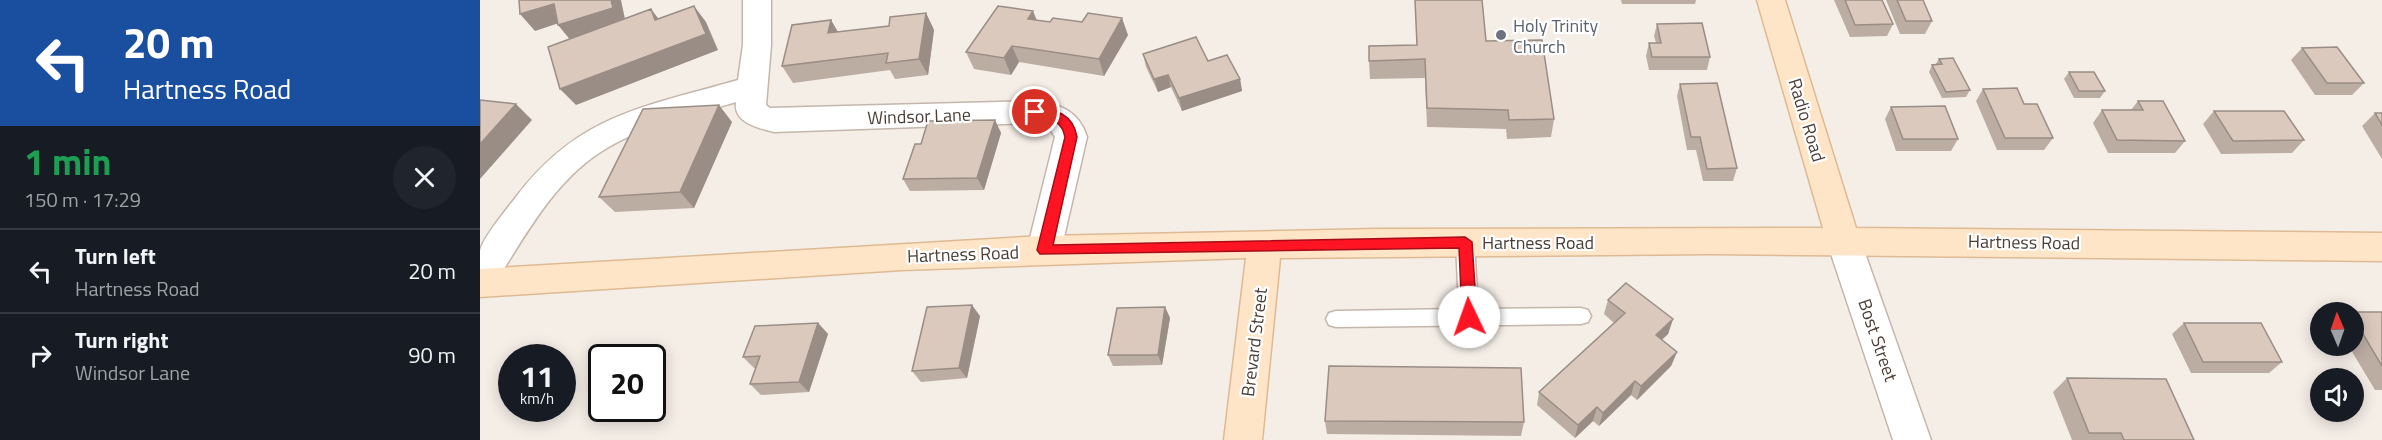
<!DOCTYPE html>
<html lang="en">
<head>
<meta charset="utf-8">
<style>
  body { margin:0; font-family:"Titillium Web",sans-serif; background:#20242c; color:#f1f3f6; height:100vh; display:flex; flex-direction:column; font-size:22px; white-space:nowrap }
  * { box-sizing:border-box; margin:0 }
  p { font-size:20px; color:#9ea1a6 }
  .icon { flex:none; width:33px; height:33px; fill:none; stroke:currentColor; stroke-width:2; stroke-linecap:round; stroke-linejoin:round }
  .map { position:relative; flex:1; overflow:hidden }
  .side { display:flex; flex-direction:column; background:#171b24; width:480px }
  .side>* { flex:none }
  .top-card { background:#1a4fa0; color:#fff; overflow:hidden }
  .needle { width:39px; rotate:358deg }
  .buttons { position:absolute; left:1830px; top:302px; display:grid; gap:12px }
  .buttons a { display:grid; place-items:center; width:54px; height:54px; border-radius:50%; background:#171b24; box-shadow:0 3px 15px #0003; font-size:30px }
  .speed { position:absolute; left:18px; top:344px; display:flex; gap:12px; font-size:30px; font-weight:700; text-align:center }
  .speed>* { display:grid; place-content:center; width:78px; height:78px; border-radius:50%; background:#171b24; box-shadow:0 3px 15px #0003; line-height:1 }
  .speed small { font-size:15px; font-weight:400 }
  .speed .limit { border:3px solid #111; border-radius:9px; background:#fff; color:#111 }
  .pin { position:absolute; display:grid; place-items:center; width:51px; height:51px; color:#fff; margin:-26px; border:3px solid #fff; border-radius:50%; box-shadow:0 2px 6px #0007 }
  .me { position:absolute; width:66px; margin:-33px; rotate:357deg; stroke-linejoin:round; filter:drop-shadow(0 0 4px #0008) }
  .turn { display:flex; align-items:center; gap:21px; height:126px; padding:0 24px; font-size:27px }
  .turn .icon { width:78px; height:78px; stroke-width:2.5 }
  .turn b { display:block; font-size:42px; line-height:51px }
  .round { display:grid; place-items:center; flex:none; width:63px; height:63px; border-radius:32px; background:#20242c }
  .head { display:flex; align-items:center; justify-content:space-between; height:102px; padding:0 24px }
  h1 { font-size:36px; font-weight:700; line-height:45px; color:#1e9e55 }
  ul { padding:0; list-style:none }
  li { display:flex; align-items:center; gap:18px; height:84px; padding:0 24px; border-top:2px solid #363941 }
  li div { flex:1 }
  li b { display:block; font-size:22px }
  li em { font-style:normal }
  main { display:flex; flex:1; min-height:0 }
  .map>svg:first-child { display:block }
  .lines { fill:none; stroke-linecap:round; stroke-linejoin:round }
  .lane-casing { stroke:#c4b6ab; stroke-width:3 }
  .street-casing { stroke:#c4b6ab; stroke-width:3 }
  .secondary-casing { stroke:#ddba94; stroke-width:3 }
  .lane { fill:#fff; fill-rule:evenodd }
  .street { fill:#fff; fill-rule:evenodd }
  .secondary { fill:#ffe5c7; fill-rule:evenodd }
  .wall { fill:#bcada3 }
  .shaded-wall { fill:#998d85 }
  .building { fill:#dbc9be; stroke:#998d85; stroke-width:1.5 }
  .route { fill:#ff1424; stroke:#a60d17; stroke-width:1.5 }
  .worship-dot { fill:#6b7280; stroke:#fff; stroke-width:2 }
  .labels { text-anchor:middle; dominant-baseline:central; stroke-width:4.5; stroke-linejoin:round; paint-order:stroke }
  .worship-label { font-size:18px; fill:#5b616d; stroke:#fff; text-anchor:start }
  .street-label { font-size:18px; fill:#493d35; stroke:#fff }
</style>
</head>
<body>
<main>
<section class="side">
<div class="top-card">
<div class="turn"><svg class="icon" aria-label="left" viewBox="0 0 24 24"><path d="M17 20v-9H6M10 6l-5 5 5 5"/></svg><div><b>20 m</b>Hartness Road</div></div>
</div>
<div class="head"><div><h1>1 min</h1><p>150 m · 17:29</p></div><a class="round"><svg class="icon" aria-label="close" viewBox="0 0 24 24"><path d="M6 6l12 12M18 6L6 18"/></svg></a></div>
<ul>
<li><svg class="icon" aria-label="left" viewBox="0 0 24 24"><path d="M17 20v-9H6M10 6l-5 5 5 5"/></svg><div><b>Turn left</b><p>Hartness Road</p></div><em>20 m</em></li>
<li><svg class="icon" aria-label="right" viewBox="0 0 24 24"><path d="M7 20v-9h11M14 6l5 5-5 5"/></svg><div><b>Turn right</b><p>Windsor Lane</p></div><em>90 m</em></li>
</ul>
</section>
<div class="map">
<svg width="1902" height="440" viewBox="0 0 1902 440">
  <rect width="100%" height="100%" fill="#f5eee7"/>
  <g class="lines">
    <defs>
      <path id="lane" d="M985,235L991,237L994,242L998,309L1101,308L1108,310L1111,316L1108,322L1101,324L856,327L849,325L846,319L849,313L856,311L979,309L976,242L979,237Z"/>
      <path id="street" d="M263,0H291V45L286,105L290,108L555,101C580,104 599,111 607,137L581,250L576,260L564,264L552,260L547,250L575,137L568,126L555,123L294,132C279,128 253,123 256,102C212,115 166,125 127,148C74,179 44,238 12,288L0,292C0,280 0,263 0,251C3,237 27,209 36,197C99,114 164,107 258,80L263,45Z
        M1363,225L1375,229L1380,239L1451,440H1413L1346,239L1351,229Z"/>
      <path id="secondary" d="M1277,0H1305L1376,228L1902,233V261L1232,254L800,258L782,440H744L766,258L422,270L0,297V269L563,236L898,229L1343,228Z"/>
    </defs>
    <use href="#lane" class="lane-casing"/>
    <use href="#street" class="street-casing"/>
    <use href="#secondary" class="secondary-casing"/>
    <use href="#lane" class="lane"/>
    <use href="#street" class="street"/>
    <use href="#secondary" class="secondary"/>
  </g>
  <path class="wall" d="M935,0L1006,41L1074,119L1071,137L1027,139L1026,129L947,127L945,78L890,79L889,61L937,45Z
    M1141,0H1216L1215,4H1142Z
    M1354,0H1402L1413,24L1407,36L1370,37Z
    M1406,0H1443L1452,21L1445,34H1420Z
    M446,13L454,30L448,75L415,79L410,70L313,83L302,66L351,20L357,32L409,26Z
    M557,20L648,35L624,76L539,62L531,75L494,69L486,52Z
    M1177,24L1230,57L1227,70H1169L1166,56L1169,43H1176L1174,36Z
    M1822,48L1884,83L1872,95H1835L1811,60Z
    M663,54L728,61L760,79L762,91L702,111L691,87L678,92L666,67Z
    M1459,59L1490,90L1486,97L1462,98L1449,72L1452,65H1455Z
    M1589,72L1625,91L1620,98H1594L1584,79Z
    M1200,84L1257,168L1253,181H1223L1216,150H1207L1197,96Z
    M1503,89L1544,104L1573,138L1564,150H1517L1496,101Z
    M1658,101L1705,141L1695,153H1628L1613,123L1622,110H1651Z
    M1411,107L1478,139L1471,151H1416L1405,119Z
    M1734,111L1824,140L1812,153L1741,154L1723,124Z
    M1895,113H1902V159L1882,126Z
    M515,120L521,133L504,190L430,191L423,179L441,144Z
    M252,122L214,208L135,212L119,197Z
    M1128,300L1193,319L1188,334L1182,340L1197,352L1191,366L1157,400L1151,395L1119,426L1113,421L1095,438L1057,405L1059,392L1134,323L1124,314Z
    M685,307L690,318L682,365L633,366L628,355Z
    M1874,312H1902V390H1895L1868,345H1874Z
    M500,316L487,378L441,382L432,371Z
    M338,323L348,334L329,392L281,395L270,384L276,368H274L263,357Z
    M1704,323L1802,362L1789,373H1711L1692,334Z
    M1587,378L1714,440H1592L1573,392Z
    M845,421L1044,422L1041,436L847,434Z"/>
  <path class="shaded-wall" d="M131,0H141L146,24L92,42L78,25Z
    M74,4L88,20L55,31L40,14Z
    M214,6L226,22L238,50L96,105L80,89Z
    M171,9L184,26L175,20Z
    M553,11L560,28L548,19Z
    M446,13L454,30L448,75L439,59Z
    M642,18L648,35L624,76L619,59Z
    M351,20L361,37L348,33Z
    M532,46L539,62L531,75L524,58Z
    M688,75L691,87L678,92L674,79Z
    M760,79L762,91L702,111L699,98Z
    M36,104L52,120L0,179V144Z
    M239,105L252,122L214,208L200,192Z
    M515,120L521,133L504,190L497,178Z
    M492,305L500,316L487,378L479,368Z
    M685,307L690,318L682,365L678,355Z
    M1193,319L1188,334L1171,349L1176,335Z
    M338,323L348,334L329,392L319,382Z
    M1197,352L1191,366L1157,400L1161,386Z
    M1155,381L1151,395L1119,426L1123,413Z
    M1117,407L1113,421L1095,438L1098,425Z"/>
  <path class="building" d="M39,0H131L133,8L78,25L74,4L40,14Z
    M935,0H1002L1006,41L1062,40L1074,119L1029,120L1028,110L947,108L945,59L889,61V46L937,45Z
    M1365,0H1402L1413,24L1375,25Z
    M1417,0H1443L1452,21H1426Z
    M214,6L226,34L80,89L68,47L171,9L175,20Z
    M518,6L553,11L548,19L570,22L573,18L602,22L608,13L642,18L619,59L532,46L524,58L486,52Z
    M446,13L439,59L406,63L408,53L302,66L312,25L351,20L348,33L409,26L410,17Z
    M1222,23L1230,57H1172L1169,43H1181L1177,24Z
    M716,37L728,61L747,55L760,79L699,98L688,75L674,79L663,54Z
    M1857,47L1884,83H1847L1822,48Z
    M1473,58L1490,90L1466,92L1452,65L1462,64L1459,59Z
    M1589,72H1614L1625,91H1599Z
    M1237,83L1257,168L1227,169L1220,137H1211L1200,84Z
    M1537,88L1544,104H1557L1573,138H1525L1503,89Z
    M0,100L36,104L0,144Z
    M1658,101H1683L1705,141L1637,140L1622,110H1663Z
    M239,105L200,192L119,197L163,109Z
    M1465,106L1478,139H1423L1411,107Z
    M1734,111H1804L1824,140L1753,141Z
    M1895,113H1902V125Z
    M515,120L497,178L423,179L435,144H441L448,121Z
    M1146,283L1193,319L1176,335L1197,352L1161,386L1155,381L1123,413L1117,407L1098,425L1059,392L1145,313L1128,300Z
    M492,305L479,368L432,371L447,307Z
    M685,307L678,355H628L637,308Z
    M1874,312H1902V366L1874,319Z
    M338,323L319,382L270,384L280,356L263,357L275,326Z
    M1704,323H1781L1802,362H1723Z
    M849,366L1041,368L1044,422L845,421Z
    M1587,378L1686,379L1714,440H1644L1641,433H1609Z"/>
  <path class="route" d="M555,107C577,110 593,114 597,137L573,245L985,237L992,242L997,317L989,324L982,317L979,248L560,254L557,250L585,137C581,117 567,120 550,115V108Z"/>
  <circle class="worship-dot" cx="1021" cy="35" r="6"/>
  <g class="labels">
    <g class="worship-label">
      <text x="1033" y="25">Holy Trinity<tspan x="1033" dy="21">Church</tspan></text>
    </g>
    <g class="street-label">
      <text transform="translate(439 116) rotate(-2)">Windsor Lane</text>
      <text transform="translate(1327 120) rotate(73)">Radio Road</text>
      <text x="1058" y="242">Hartness Road</text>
      <text transform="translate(1544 242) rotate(1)">Hartness Road</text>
      <text transform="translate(483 254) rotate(-2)">Hartness Road</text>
      <text transform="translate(1398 340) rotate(71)">Bost Street</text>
      <text transform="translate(774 342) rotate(-83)">Brevard Street</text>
    </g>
  </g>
</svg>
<div class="buttons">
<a><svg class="needle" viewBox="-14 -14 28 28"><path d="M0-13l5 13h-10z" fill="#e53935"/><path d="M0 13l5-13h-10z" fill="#9ea1a6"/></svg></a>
<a><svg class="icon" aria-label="sound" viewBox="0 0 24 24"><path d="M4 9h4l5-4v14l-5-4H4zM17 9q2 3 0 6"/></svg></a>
</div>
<div class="speed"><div>11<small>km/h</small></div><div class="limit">20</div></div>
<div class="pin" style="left:555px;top:112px;background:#d93025"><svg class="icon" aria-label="arrive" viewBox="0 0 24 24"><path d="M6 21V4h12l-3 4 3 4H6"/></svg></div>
<svg class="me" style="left:989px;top:317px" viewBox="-20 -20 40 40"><circle r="19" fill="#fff"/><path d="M0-13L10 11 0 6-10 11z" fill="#ff1424"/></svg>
</div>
</main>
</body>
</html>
